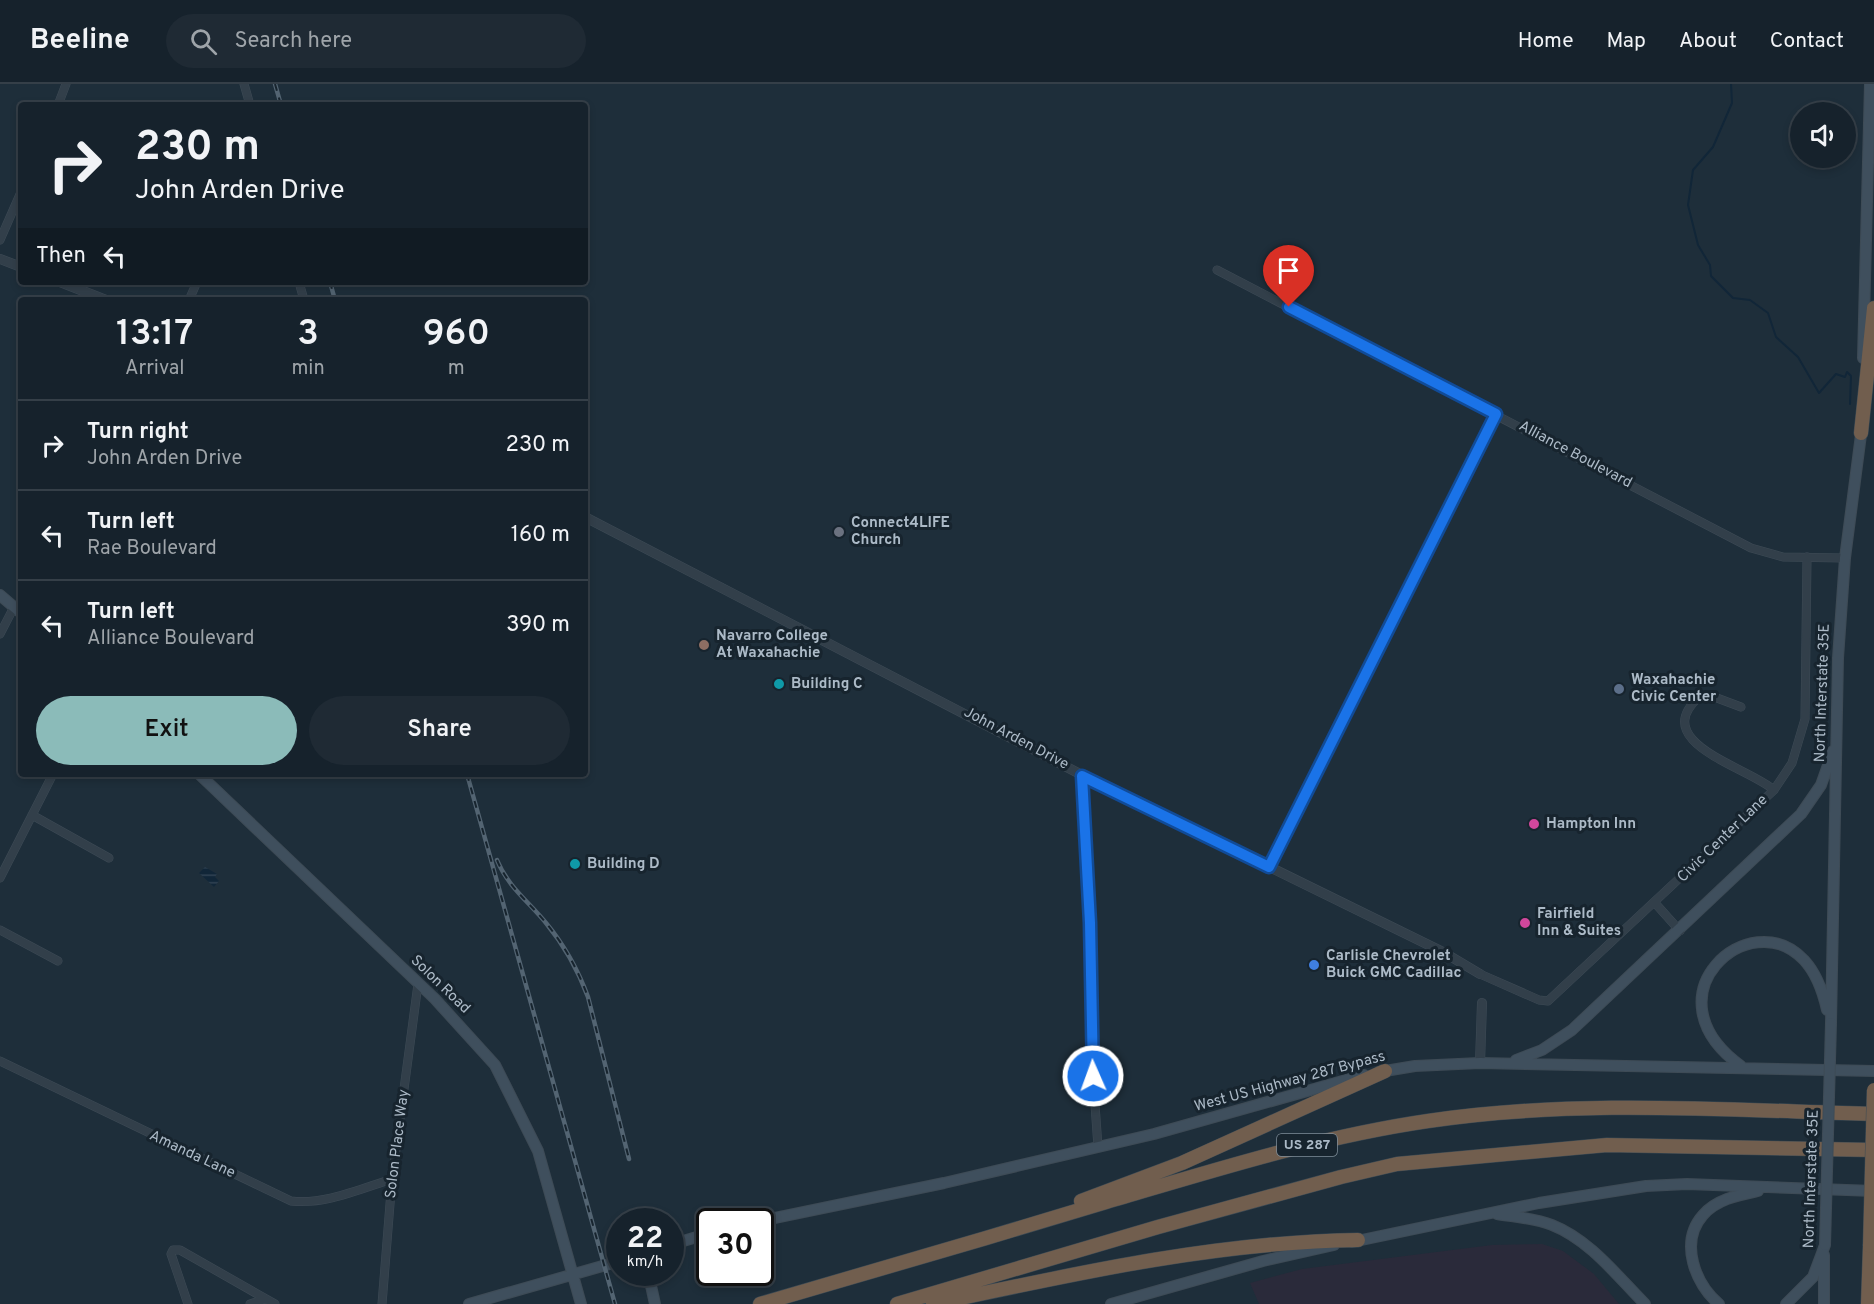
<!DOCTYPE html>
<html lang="en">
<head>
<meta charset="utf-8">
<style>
  body { margin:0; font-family:Overpass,sans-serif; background:#1f2a34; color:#f1f3f6; height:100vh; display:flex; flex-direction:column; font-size:22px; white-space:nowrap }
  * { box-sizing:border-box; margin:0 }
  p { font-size:20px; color:#9ea4a9 }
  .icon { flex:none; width:33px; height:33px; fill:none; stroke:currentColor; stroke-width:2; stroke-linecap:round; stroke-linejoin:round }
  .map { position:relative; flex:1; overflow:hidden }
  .sheet { position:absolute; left:18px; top:213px; width:570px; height:480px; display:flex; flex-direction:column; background:#16222c; border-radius:6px; box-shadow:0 3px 9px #0003,0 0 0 2px #353f48 }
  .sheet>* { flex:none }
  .hud { position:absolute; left:18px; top:18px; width:570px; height:183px; border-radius:6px; box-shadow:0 3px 9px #0003,0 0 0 2px #353f48; background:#16222c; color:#f1f3f6; overflow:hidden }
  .fabs { position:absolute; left:1790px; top:18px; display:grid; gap:12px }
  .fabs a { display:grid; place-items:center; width:66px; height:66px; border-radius:50%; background:#16222c; box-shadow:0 3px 9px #0003,0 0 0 2px #353f48; font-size:30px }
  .speed { position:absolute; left:606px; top:1124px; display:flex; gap:12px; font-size:30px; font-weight:700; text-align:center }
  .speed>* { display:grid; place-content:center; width:78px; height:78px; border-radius:50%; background:#16222c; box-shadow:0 3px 9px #0003,0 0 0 2px #353f48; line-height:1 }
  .speed small { font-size:15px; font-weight:400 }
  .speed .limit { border:3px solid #111; border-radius:9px; background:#fff; color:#111 }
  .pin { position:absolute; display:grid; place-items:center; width:51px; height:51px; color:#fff; margin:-62px -26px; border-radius:50% 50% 50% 0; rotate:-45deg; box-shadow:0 0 6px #0007 }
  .pin .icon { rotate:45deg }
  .me { position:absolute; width:66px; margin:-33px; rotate:358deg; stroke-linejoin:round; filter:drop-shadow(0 0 4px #0008) }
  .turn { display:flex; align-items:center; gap:21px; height:126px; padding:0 18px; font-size:27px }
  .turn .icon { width:78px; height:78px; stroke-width:2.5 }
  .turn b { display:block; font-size:42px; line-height:51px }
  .then { display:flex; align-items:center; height:57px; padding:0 18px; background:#0003; gap:12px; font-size:22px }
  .eta { display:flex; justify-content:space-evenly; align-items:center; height:102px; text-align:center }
  .eta b { font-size:36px; font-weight:600; line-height:42px }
  .cta { display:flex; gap:12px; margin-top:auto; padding:12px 18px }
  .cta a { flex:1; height:69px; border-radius:36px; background:#8bbbb9; color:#111; font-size:24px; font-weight:600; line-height:69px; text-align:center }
  .cta a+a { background:#1f2a34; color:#f1f3f6 }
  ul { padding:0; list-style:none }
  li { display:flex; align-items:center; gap:18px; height:90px; padding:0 18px; border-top:2px solid #353f48 }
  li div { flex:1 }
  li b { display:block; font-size:22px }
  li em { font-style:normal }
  header { display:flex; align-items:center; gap:36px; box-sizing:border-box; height:84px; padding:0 30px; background:#16222c; border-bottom:2px solid #353f48 }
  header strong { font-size:28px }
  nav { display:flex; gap:33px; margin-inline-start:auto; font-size:21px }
  .search { width:420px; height:54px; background:#1f2a34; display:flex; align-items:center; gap:15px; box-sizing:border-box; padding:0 21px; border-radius:33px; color:#9ea4a9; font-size:22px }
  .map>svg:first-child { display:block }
  .medical { fill:#2a2a3a }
  .water { fill:url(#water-rules) }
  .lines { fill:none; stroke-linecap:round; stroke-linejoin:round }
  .stream { stroke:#112638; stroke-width:2 }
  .minor-casing { stroke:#3e4b56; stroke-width:9 }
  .tertiary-casing { stroke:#3e4b56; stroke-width:10 }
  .secondary-casing { stroke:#3e4b56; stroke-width:12 }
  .motorway-casing { stroke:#3c4a54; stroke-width:15 }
  .minor { stroke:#323f4a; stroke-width:8 }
  .tertiary { stroke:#323f4a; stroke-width:9 }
  .secondary { stroke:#3f4f5d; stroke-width:10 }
  .motorway { stroke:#715e4e; stroke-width:14 }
  .rail-casing { stroke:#536472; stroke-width:4.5 }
  .rail { stroke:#17242e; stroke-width:2; stroke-dasharray:7; stroke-linecap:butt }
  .secondary-bridge-casing { stroke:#3e4b56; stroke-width:12; stroke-linecap:butt }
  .motorway-bridge-casing { stroke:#3c4a54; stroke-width:15; stroke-linecap:butt }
  .secondary-bridge { stroke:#3f4f5d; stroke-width:10 }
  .motorway-bridge { stroke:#715e4e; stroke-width:14 }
  .route-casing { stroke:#114b97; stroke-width:15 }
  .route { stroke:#1a73e8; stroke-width:10 }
  .worship-dot { fill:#6b7280; stroke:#17242e; stroke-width:2 }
  .education-dot { fill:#8d6e63; stroke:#17242e; stroke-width:2 }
  .culture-dot { fill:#0f9aa8; stroke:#17242e; stroke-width:2 }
  .service-dot { fill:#5c6f8a; stroke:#17242e; stroke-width:2 }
  .hotel-dot { fill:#d1479c; stroke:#17242e; stroke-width:2 }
  .shop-dot { fill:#3f7fe0; stroke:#17242e; stroke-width:2 }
  .labels { text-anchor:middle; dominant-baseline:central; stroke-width:6; stroke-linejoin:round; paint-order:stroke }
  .shield { fill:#17242e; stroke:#7f8d99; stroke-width:1.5 }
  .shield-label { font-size:14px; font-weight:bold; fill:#acbac7 }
  .street-label { font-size:15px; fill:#acbac7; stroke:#17242e }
  .poi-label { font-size:15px; font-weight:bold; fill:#acbac7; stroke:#17242e; text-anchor:start }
</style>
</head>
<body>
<header>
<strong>Beeline</strong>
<div class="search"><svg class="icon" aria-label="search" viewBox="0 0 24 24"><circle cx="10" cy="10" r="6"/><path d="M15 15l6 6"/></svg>Search here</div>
<nav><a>Home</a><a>Map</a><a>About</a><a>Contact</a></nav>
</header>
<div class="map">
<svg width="1874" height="1220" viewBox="0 0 1874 1220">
  <defs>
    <pattern id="water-rules" width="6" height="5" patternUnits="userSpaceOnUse" patternTransform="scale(1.5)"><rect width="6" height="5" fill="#112638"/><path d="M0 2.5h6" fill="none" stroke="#314353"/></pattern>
  </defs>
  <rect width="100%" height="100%" fill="#1e2e3a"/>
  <path class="medical" d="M1542,1160L1563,1167L1594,1190L1619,1220H1259L1250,1199L1302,1185L1492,1161Z"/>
  <path class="water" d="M205,783L217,790L215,793L219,797L214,803L199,789Z"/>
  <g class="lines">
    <path class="stream" d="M1731,0L1732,19L1713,63L1693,86L1688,121L1698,161L1710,181L1711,192L1733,214L1750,216L1768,229L1776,253L1798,273L1819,309L1836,290L1845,293L1847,288L1851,292L1850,320"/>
    <defs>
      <path id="minor" d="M244,0L250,21
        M58,21L66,0
        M0,156L21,108
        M1217,186L1751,464L1783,473L1845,474
        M299,198L304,216
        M189,216L197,198
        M0,550L14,523
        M1741,623L1717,614L1699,613C1648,659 1748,683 1774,706
        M1082,691L1091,839L1092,978L1098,1063
        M32,731L109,774
        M1269,782L1496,330
        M0,794L53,690
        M1655,819L1680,847
        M0,846L58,877
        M1480,890L1539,916L1548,917L1774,706L1792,679L1805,635L1807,473
        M0,977L291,1117C325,1121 360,1105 392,1095
        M188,1220L171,1170L173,1166H180L275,1220
        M250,1220L265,1215
        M382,1220L392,1095L418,900"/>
      <path id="tertiary" d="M0,175L21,183
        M60,198L106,216
        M585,433L1082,691L1443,868L1480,890
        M1480,979L1482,919"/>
      <path id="secondary" d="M1863,274L1870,0
        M0,511L21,529
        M199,690L435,915L495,981L538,1067L581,1220
        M1831,939L1838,574L1845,474L1862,343
        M1516,976L1542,966L1572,946L1801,730L1821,701L1833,667
        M1741,982C1644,912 1750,818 1804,876C1817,890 1823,908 1827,926
        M1379,988L1415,982L1480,979L1874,987
        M1497,1130C1515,1133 1535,1134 1552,1141C1590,1156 1617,1192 1645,1220
        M760,1137L944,1099L1154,1050L1364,991
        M1352,1158L1539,1119L1646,1102L1687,1100L1874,1107
        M670,1161L710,1149
        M648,1188L655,1220
        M469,1220L620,1177
        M1111,1220L1263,1177L1334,1161
        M1719,1220C1695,1200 1679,1158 1703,1131C1717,1115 1739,1111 1758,1107
        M1786,1220L1813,1193L1825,1161
        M1824,1220V1171"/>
      <path id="motorway" d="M1861,349L1874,224
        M1081,1117L1182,1079L1385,987
        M760,1220C875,1187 991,1153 1106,1118C1212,1087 1318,1053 1428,1037C1575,1015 1726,1026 1874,1030
        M897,1220L1158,1143L1341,1093L1397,1080L1607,1061L1874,1066
        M933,1220C1073,1190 1215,1158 1358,1156
        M1868,1220L1870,1162"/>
    </defs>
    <use href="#minor" class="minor-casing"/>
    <use href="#tertiary" class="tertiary-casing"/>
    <use href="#secondary" class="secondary-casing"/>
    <use href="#motorway" class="motorway-casing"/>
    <use href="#minor" class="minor"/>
    <use href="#tertiary" class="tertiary"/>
    <use href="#secondary" class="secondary"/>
    <use href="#motorway" class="motorway"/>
    <defs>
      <path id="rail" d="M275,0L281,21
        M330,198L335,216
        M467,690L615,1220
        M497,776C508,803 529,818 546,839C565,862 578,886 588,913L629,1075"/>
    </defs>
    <use href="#rail" class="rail-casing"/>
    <use href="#rail" class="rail"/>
    <defs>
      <path id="secondary-bridge" d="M1825,1161L1831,939"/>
      <path id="motorway-bridge" d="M1870,1162L1874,1006"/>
    </defs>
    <use href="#secondary-bridge" class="secondary-bridge-casing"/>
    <use href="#motorway-bridge" class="motorway-bridge-casing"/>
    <use href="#secondary-bridge" class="secondary-bridge"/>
    <use href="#motorway-bridge" class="motorway-bridge"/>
  </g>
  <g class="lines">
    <defs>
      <path id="route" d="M1093,992L1090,839L1082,692L1269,783L1496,330L1289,223"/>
    </defs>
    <use href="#route" class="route-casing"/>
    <use href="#route" class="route"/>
  </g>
  <circle class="worship-dot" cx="839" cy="448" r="6"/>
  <circle class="education-dot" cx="704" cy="561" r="6"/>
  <g class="culture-dot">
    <circle cx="779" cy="600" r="6"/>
    <circle cx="575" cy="780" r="6"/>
  </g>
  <circle class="service-dot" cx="1619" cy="605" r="6"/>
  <g class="hotel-dot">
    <circle cx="1534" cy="740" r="6"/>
    <circle cx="1525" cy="839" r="6"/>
  </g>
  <circle class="shop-dot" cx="1314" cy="881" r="6"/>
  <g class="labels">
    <rect class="shield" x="1277" y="1050" width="60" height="22" rx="4.5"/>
    <g class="shield-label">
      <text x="1307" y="1061">US 287</text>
    </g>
    <g class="street-label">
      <text transform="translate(1575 371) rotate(28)">Alliance Boulevard</text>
      <text transform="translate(1823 609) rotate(-88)">North Interstate 35E</text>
      <text transform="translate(1016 655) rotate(28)">John Arden Drive</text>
      <text transform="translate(1723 755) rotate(-44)">Civic Center Lane</text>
      <text transform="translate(440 901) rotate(44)">Solon Road</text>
      <text transform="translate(1290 998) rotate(-15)">West US Highway 287 Bypass</text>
      <text transform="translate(398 1060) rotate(-83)">Solon Place Way</text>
      <text transform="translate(192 1071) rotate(25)">Amanda Lane</text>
      <text transform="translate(1812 1095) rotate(-88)">North Interstate 35E</text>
    </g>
    <g class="poi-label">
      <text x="851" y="439">Connect4LIFE<tspan x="851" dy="17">Church</tspan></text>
      <text x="716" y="552">Navarro College<tspan x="716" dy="17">At Waxahachie</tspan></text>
      <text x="1631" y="596">Waxahachie<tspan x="1631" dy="17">Civic Center</tspan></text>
      <text x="791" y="600">Building C</text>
      <text x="1546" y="740">Hampton Inn</text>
      <text x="587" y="780">Building D</text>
      <text x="1537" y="830">Fairfield<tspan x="1537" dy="17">Inn &amp; Suites</tspan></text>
      <text x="1326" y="872">Carlisle Chevrolet<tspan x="1326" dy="17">Buick GMC Cadillac</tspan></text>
    </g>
  </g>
</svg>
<div class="fabs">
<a><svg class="icon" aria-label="sound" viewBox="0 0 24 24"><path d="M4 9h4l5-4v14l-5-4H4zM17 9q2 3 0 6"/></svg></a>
</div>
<div class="speed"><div>22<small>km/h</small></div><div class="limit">30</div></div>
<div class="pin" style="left:1289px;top:223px;background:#d93025"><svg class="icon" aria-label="arrive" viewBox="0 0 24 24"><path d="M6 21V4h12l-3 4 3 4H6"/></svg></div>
<svg class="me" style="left:1093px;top:992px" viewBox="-20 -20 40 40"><circle r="17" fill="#1a73e8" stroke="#fff" stroke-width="3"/><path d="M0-11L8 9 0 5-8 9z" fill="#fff"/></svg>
<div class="hud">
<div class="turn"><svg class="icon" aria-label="right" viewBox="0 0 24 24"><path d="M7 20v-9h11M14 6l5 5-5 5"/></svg><div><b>230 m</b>John Arden Drive</div></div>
<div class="then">Then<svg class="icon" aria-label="left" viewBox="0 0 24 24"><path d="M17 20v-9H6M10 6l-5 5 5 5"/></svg></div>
</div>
<section class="sheet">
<div class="eta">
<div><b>13:17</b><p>Arrival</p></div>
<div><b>3</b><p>min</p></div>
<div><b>960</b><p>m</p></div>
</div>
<ul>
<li><svg class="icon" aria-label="right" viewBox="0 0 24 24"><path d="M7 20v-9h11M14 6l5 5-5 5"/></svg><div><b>Turn right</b><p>John Arden Drive</p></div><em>230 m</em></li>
<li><svg class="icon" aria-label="left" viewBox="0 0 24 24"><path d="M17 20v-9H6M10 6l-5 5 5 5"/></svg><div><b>Turn left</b><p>Rae Boulevard</p></div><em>160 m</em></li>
<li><svg class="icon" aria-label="left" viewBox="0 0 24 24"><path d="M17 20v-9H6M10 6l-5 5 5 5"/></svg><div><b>Turn left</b><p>Alliance Boulevard</p></div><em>390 m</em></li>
</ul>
<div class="cta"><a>Exit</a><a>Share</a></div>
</section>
</div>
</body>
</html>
